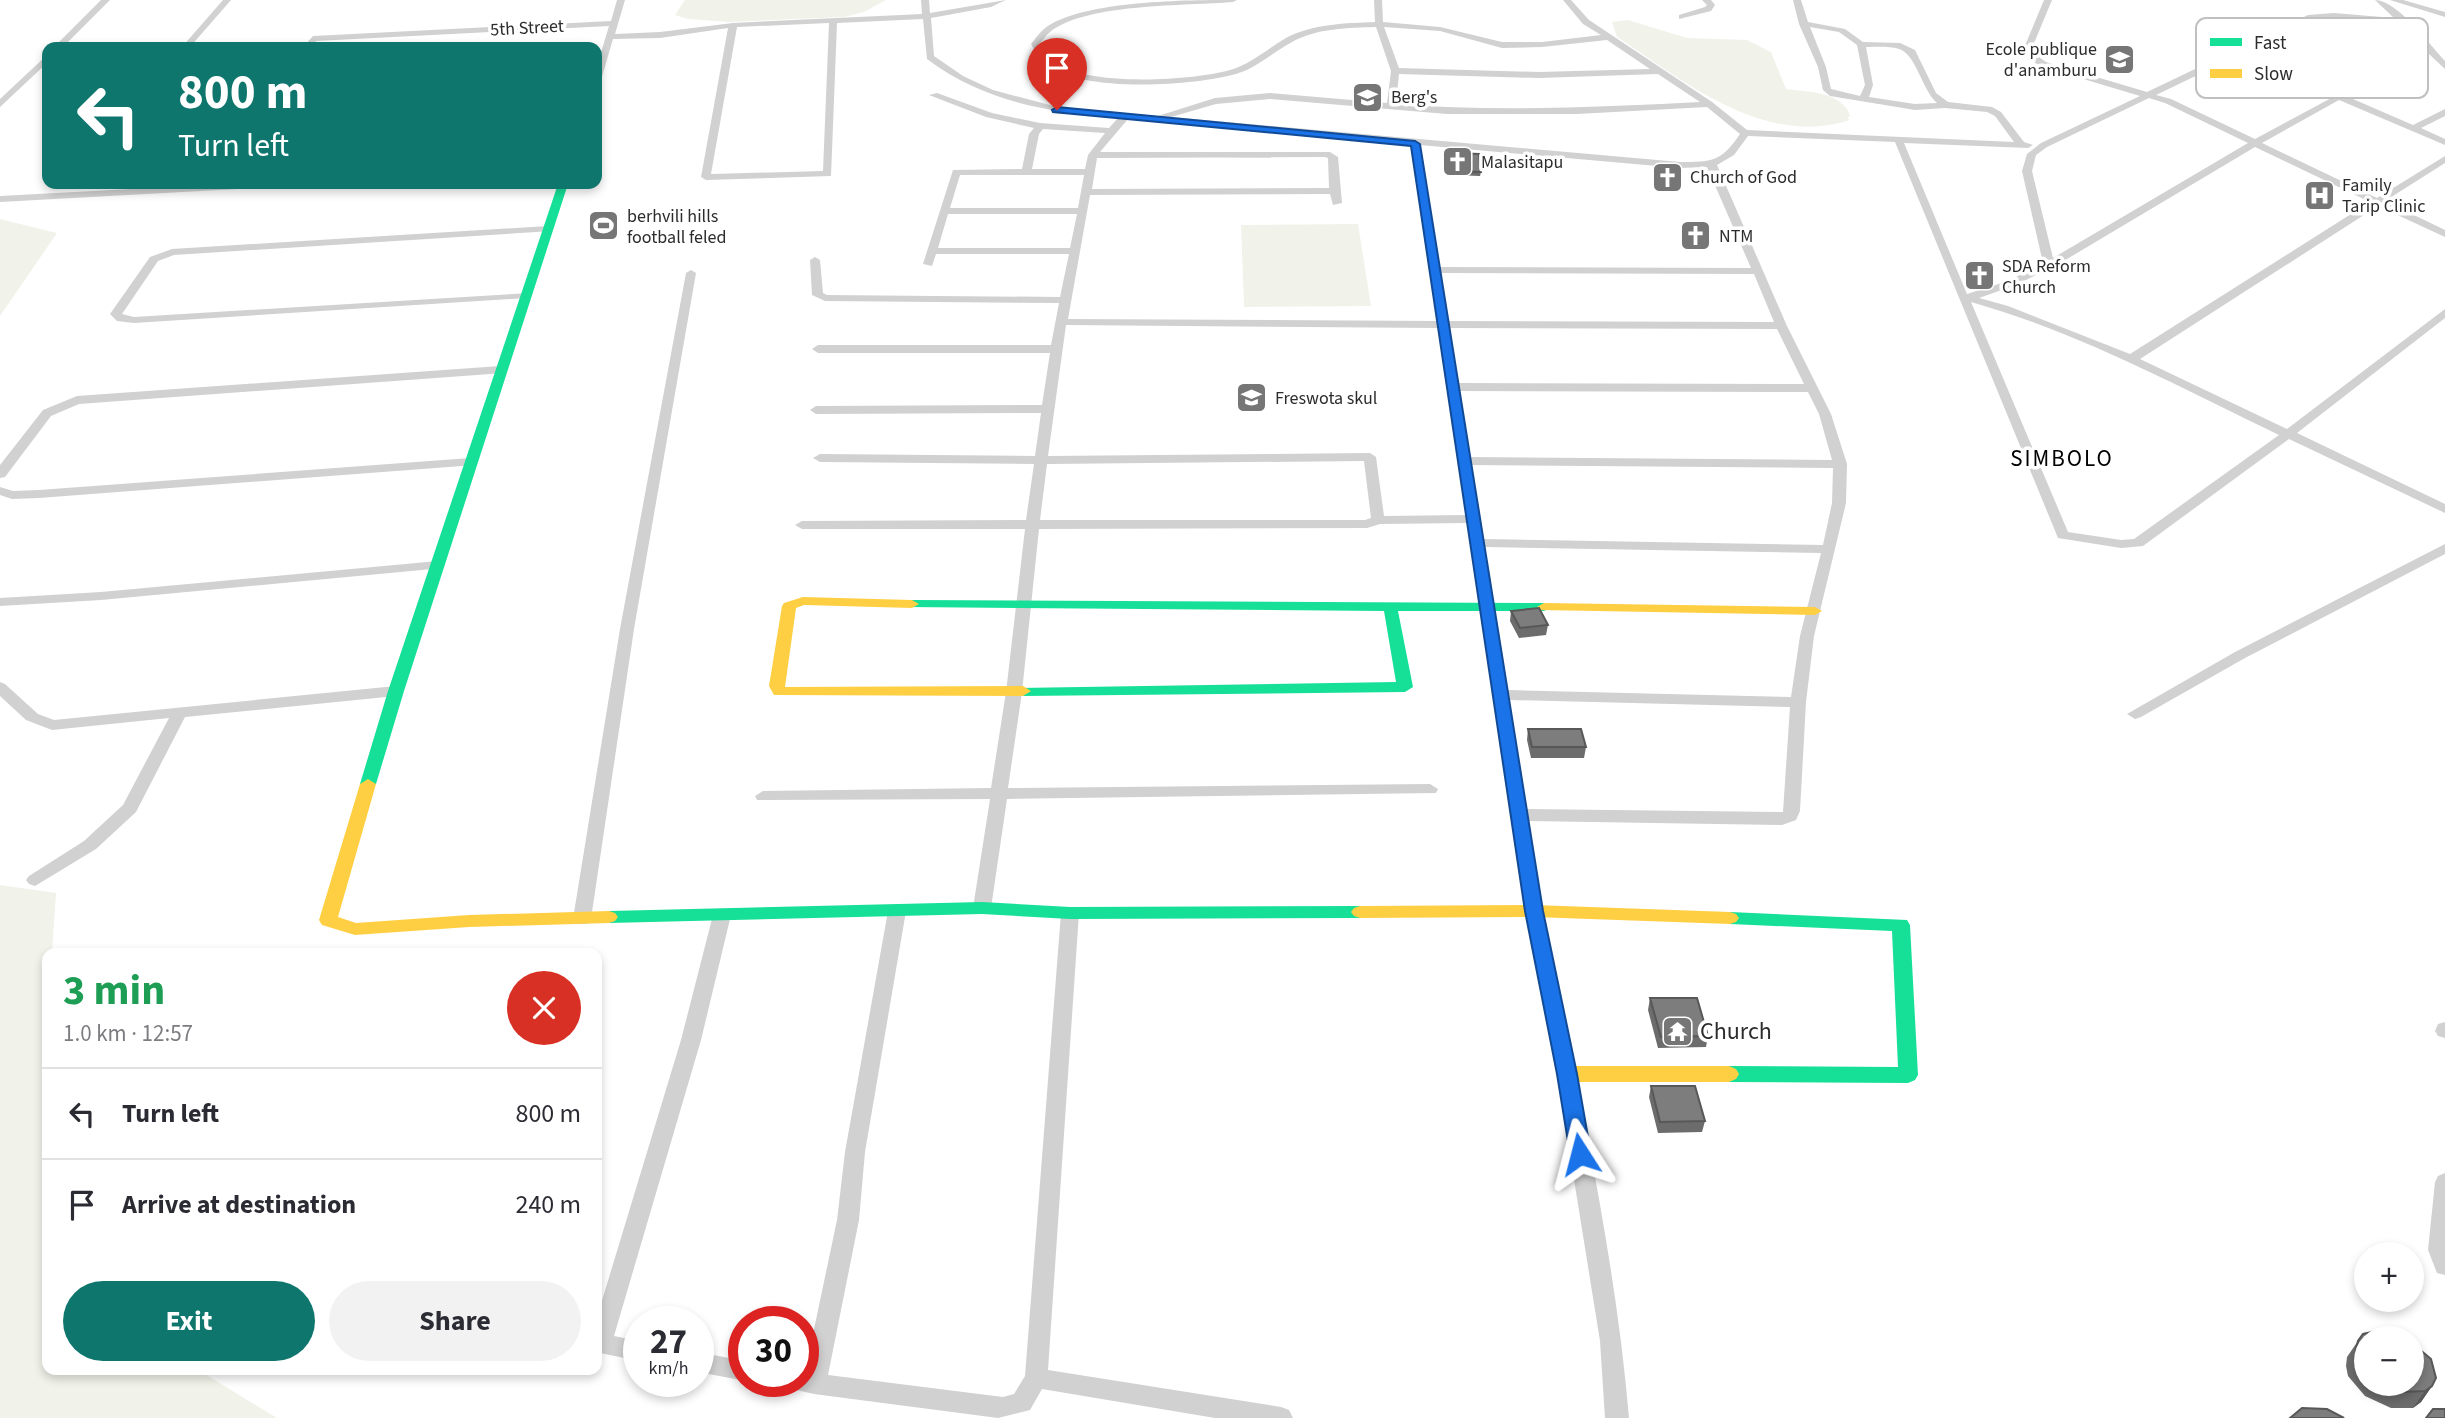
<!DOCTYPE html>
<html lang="en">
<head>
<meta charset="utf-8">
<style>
  body { margin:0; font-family:"Source Sans 3",sans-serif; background:#f2f2f3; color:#2b2b33; height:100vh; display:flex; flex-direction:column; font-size:26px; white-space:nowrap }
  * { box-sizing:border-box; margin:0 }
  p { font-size:23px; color:#7c7c81 }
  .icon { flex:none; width:38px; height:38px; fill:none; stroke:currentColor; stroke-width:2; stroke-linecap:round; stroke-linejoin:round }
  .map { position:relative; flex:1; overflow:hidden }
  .side { position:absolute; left:42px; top:948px; width:560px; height:427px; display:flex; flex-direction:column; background:#fff; border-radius:14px; box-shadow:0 4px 10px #0003 }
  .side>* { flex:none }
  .hud { position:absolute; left:42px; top:42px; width:560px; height:147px; border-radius:14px; box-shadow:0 4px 10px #0003; background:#0f766e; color:#fff; overflow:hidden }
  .tools { position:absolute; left:2354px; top:1242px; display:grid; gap:14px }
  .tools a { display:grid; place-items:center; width:70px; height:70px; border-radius:50%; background:#fff; box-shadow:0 4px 10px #0003; font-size:35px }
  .speed { position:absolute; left:623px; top:1306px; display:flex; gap:14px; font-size:35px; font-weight:700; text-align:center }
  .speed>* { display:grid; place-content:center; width:91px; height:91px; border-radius:50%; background:#fff; box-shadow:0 4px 10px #0003; line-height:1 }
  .speed small { font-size:18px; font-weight:400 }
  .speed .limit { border:10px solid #d22; background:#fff; color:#111 }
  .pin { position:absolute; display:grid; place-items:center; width:60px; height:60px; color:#fff; margin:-72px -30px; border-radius:50% 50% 50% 0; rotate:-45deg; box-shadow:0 0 7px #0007 }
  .pin .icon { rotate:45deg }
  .me { position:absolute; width:77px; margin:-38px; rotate:351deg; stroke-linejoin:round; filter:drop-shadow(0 0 5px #0008) }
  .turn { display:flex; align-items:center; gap:24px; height:147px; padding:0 21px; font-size:32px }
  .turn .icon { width:91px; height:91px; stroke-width:2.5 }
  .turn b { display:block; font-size:49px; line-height:60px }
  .round { display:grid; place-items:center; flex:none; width:74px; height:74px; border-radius:37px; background:#f2f2f3 }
  .overview { display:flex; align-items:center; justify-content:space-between; height:119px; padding:0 21px }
  h1 { font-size:42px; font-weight:700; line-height:52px; color:#1e9e55 }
  .action { display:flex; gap:14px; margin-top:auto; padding:14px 21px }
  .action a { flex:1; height:80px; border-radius:42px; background:#0f766e; color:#fff; font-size:28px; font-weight:700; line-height:80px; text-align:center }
  .action a+a { background:#f2f2f3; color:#2b2b33 }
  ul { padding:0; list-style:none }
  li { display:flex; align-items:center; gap:21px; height:91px; padding:0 21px; border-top:2px solid #e1e1e2 }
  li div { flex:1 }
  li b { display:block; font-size:26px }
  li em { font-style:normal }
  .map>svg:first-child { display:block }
  .green { fill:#f1f3ea }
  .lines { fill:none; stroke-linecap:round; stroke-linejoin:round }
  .street { fill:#d1d1d1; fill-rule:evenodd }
  .fast { fill:#16e098; fill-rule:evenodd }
  .slow { fill:#ffcf43; fill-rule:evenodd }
  .wall { fill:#6c6c6c }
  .shaded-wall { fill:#585858 }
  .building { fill:#7d7d7d; stroke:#585858; stroke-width:2 }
  .route { fill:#1a73e8; stroke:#114b97; stroke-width:2 }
  .labels { text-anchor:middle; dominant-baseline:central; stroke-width:7; stroke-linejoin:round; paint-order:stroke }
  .far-street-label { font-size:18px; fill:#2c2c2c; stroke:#fff }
  .far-poi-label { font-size:18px; fill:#2c2c2c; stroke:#fff; text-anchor:start }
  .neighbourhood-label { font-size:23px; letter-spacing:2px; fill:#000; stroke:#fff }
  .near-poi-label { font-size:24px; fill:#2c2c2c; stroke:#fff; text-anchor:start }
  .key { fill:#fff; stroke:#c0c0c0; stroke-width:2 }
  .key-label { font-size:19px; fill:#2c2c2c }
</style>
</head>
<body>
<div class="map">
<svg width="2445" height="1418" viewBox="0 0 2445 1418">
  <rect width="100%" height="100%" fill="#fff"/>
  <path class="green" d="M685,0H886L864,12L844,17L730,22L688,19L675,15Z
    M1628,20L1687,38L1747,40L1771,52L1786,89C1806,92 1843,91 1850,116L1847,118L1850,120C1764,148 1684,81 1617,37L1612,22Z
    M0,219L57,233L0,316Z
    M1358,224L1371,306L1244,307L1241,225Z
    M0,885L56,893L52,954H47V1041L43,1122L47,1132V1370H198L277,1418H0Z"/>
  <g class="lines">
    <path class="street" d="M101,0H110L63,47H54Z
      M223,0H231L190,47H182Z
      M617,0H625L615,34L660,32L733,23L922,14L921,0H929L930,13L1006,0L991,7L931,18L934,56L963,76L993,90L1057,107L1158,116L1215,98L1270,93L1387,103L1391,71L1376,27C1348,28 1317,28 1292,42C1273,52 1257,68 1236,74C1193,86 1077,94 1042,62C1038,58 1034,49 1031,44C1035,39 1040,32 1045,28C1084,0 1188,0 1237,0L1233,2C1187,6 1086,3 1050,32C1046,35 1043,40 1039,44C1042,48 1045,54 1048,58C1078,88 1191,81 1230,70C1251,64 1267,49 1286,38C1312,24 1346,23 1375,22L1374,0H1382L1383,22L1440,27L1502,42H1542L1601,35L1583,24L1563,0H1571L1589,20L1712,102L1747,130L2014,142L1995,116L1987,112L1945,108L1915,110L1830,96L1823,90L1818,67L1799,24L1793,0H1801L1808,22L1845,29L1863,42L1900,43L1915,50L1936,93L1948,102L1992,107L2001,112L2024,142L2033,145L2028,148L1904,143L1967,294L2008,281L2043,263L2022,171L2027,154L2041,143L2140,96L2040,66L2030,59L2024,48L2044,0H2052L2032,48L2036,55L2046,62L2147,92L2308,15L2334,13L2394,18L2375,0C2397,0 2429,44 2445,61V69L2429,54L2346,96L2413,125L2445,109V116L2421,128L2445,139V145L2339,100L2262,143L2377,198L2445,156V163L2385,201L2445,230V237L2378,206L2140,359L2287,429L2445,309V318L2297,433L2445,504V513L2289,439L2143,546L2121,548L2058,538L1895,142L1748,136L1734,155L1717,165L1787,326L1831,414L1847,464L1846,503L1814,636L1806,702L1800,811L1796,820L1782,825L1528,821C1560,1020 1612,1217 1629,1418H1605L1600,1341L1557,1074L1525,911L1467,523L1380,524L1367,528L1039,529L1022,692L1008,788L1430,784L1438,789L1436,793L1007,799L991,908L988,912H976L973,908L990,799L757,800L755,796L763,791L991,788L1006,692L1025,529H802L795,525L802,521L1026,520L1034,464L820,462L813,458L820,454L1035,456L1041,413L816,414L810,410L816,406L1042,405L1050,353H818L812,349L818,345H1051L1059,303L825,301L812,295L810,260L815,257L820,260L823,293L827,295L1060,297L1069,254H936L932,266L923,264L953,170L1022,169L1029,134L1034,128L986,117L929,95L937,93L992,113L1040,123L1109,128L1118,118C1048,112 984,102 927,59L923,19L837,23L831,176L706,180L701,177L728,28L660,38L613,39L601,80L597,83V66L609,26L316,41L311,47H303L313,36L611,21ZM2334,17L2400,23L2425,49L2385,69L2292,29L2313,19ZM829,23L823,171L711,174L737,27ZM1384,27L1440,31L1502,48L1542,47L1607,40L1650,69L1539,72L1399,68ZM1810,27L1839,32L1857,45L1865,85L1860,96L1831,89L1826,67ZM2285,33L2378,73L2255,139L2171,99L2156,95ZM1866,47C1876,47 1890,46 1899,49C1916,54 1922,90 1937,103L1915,104L1869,97L1873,85ZM1399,74L1539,78L1658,74L1700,102C1598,107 1497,112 1396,104ZM2149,98L2165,103L2248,143L2053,258L2032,171L2036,155L2047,147ZM1270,99L1447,114H1577L1707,107L1740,134C1721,162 1712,162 1680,162L1171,117L1216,104ZM1128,119L1410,144L1437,321L1068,319L1090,195L1330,194L1333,205L1342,203L1338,157L1330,152H1100ZM1043,129L1105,133L1088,155L1085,169H1032L1039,134ZM1420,145L1680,168L1707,167L1751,268L1439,267ZM2255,147L2370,202L2130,354L2008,306L1979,298L2016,285L2062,262ZM1325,157L1328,158L1329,188L1092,189L1097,158ZM960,175H1084L1078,208H950ZM948,214H1077L1070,248H938ZM1441,273L1754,274L1774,322L1448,321ZM1971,302C2078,332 2179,387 2279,435L2134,539L2121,540L2068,532ZM1066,325L1438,328L1466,515L1384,516L1376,457L1370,453L1048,456ZM1449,328L1777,329L1804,384L1458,383ZM1459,391L1808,392L1819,414L1832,460L1470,457ZM1364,461L1371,518L1365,520H1040L1047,464ZM1471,465L1833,468L1832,503L1823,545L1483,539ZM1485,547L1821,553L1800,636L1791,697L1508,690ZM1509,700L1790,707L1783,812L1527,809Z
      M1702,0H1711L1715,5L1711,11L1679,19V15L1705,7L1707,5Z
      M2390,0H2403L2445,12V17Z
      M47,55V63L0,107V99Z
      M225,184H281L276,187L0,202V196Z
      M548,226L553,229L552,231L174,255L158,261L122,314L134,317L530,293V297L526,298L134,323L117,321L110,314L150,257L172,249Z
      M691,270L696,273L634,629L591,919L588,924H576L573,919L620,629L686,273Z
      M500,366L504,367V373L79,404L51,416L5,477L0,478V465L43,410L77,396Z
      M470,458L477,462L475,465L39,498L12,499L0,495V487L13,491L39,490Z
      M2445,544V554L2245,658L2141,717L2135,719L2127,714L2235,652Z
      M438,561L445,565L443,568L101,600L0,606V598L101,592Z
      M0,682L5,684L38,714L54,720L396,686L404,691L396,696L185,717L136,812L96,849L35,886L29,884L26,880L29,876L84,841L123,805L169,718L52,730L26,720L0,696Z
      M897,905L903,907L906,911L865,1152L859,1220L828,1375L1003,1397L1014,1394L1025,1376L1061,913L1064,909H1076L1079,913L1048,1370L1281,1407L1289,1410L1293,1418H1215L1042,1389L1030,1410L998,1418L814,1394L788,1388L785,1381H803V1371L805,1372L837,1220L845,1152L888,911L891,907Z
      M722,909L728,911L731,915L701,1040L614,1336L639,1341V1361L600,1353L597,1352V1317L681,1040L713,915L716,911Z
      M2445,1022V1038L2438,1036L2435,1031L2438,1024Z
      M2445,1173V1275L2437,1273L2428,1250L2435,1182L2438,1176Z
      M698,1352L744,1361L746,1381L698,1372Z"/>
    <path class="fast" d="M558,184H568L404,691L376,784L368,789L362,788L360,784L388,691Z
      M912,600L1544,603L1551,607L1544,611H1398L1413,687L1405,692L1023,696L1015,691L1018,688L1396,682L1384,611L907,607L905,604Z
      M982,902L1070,907L1360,906L1366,908L1369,912L1366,916L1360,918L1070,919L982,914L609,923L603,921L600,917L603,913L609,911Z
      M1730,912L1907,920L1910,925L1918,1075L1915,1080L1908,1083L1729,1082L1722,1079L1719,1074L1722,1069L1729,1066L1898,1067L1892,931L1730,924L1724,922L1721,918L1724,914Z"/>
    <path class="slow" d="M803,597L912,600L919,604L912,608L804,605L796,608L785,687L1023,686L1031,691L1023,696L774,695L769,686L782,606L784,603Z
      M1544,603L1815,607L1822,611L1815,615L1539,610L1537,607Z
      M368,779L376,784L338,917L356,923L469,915L609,911L615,913L618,917L615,921L609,923L469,927L355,935L322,925L319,920L360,784Z
      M1534,905L1730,912L1736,914L1739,918L1736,922L1730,924L1534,917L1360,918L1354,916L1351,912L1354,908L1360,906Z
      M1567,1066H1729L1736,1069L1739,1074L1736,1079L1729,1082H1567L1560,1079L1557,1074L1560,1069Z"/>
  </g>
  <path class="wall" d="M1453,153L1481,172L1480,176L1454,175Z
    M1511,611L1548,625L1546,635L1519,638L1510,621Z
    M1528,729L1586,747L1584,758H1531L1527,740Z
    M1650,998L1708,1036L1706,1047L1658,1048L1648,1010Z
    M1651,1086L1705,1121L1702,1132L1658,1133L1649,1097Z
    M2366,1339V1384H2412L2432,1386L2421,1402L2413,1408H2391L2365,1396L2348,1376L2346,1366L2347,1357L2358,1341Z"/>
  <path class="shaded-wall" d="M2432,1386L2421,1402L2413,1408L2425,1391Z"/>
  <path class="building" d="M1453,153L1479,154L1481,172L1454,171Z
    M1539,608L1548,625L1520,628L1511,611Z
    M1528,729H1581L1586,747H1532Z
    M1650,998H1697L1708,1036L1661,1037Z
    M1651,1086H1695L1705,1121L1660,1122Z
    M2381,1330L2403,1336L2407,1339H2366V1367L2359,1360L2356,1349L2358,1341L2363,1334Z
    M2412,1343L2431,1359L2436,1378L2432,1386L2425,1391L2402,1392L2387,1384H2412Z
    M2302,1408L2327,1409L2344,1418H2290Z
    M2433,1409H2445V1418H2426Z"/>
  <path class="route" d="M1057,107L1415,141L1420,144L1543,911L1577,1074L1591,1154L1587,1160L1580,1162L1573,1160L1570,1154L1557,1074L1525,911L1411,146L1053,112L1052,110Z"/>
  <defs>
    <symbol id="school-square" viewBox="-11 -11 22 22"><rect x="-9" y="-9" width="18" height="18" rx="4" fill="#767676" stroke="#fff"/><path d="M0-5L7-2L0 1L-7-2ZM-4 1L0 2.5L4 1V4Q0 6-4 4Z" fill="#fff"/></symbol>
    <symbol id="church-square" viewBox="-11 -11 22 22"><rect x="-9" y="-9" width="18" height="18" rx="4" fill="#767676" stroke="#fff"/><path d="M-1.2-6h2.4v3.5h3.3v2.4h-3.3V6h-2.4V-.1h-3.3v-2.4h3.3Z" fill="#fff"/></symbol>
    <symbol id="hospital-square" viewBox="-11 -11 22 22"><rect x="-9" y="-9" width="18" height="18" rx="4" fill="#767676" stroke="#fff"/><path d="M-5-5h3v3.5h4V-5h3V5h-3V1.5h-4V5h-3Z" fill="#fff"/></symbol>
    <symbol id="stadium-square" viewBox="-11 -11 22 22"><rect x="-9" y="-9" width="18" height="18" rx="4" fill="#767676" stroke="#fff"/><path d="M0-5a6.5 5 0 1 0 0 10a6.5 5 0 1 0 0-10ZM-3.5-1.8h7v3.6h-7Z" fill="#fff"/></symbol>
    <symbol id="temple-square" viewBox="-11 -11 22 22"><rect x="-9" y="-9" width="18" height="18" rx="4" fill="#767676" stroke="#fff"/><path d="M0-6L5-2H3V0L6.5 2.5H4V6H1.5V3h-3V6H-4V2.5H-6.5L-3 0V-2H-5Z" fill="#fff"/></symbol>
  </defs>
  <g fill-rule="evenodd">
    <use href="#school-square" x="2102" y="42" width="35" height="35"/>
    <use href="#school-square" x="1350" y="80" width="35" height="35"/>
    <use href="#church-square" x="1440" y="144" width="35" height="35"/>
    <use href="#church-square" x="1650" y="160" width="35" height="35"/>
    <use href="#hospital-square" x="2302" y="178" width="35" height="35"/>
    <use href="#stadium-square" x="586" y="208" width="35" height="35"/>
    <use href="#church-square" x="1678" y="218" width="35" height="35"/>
    <use href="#church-square" x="1962" y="258" width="35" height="35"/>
    <use href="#school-square" x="1234" y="380" width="35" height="35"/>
    <use href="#temple-square" x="1660" y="1014" width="35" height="35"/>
  </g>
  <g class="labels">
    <g class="far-street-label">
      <text transform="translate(527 28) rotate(-3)">5th Street</text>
    </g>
    <g class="far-poi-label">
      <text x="2097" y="49" text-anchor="end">Ecole publique<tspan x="2097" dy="21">d'anamburu</tspan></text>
      <text x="1391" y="97">Berg's</text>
      <text x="1481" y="162">Malasitapu</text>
      <text x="1690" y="177">Church of God</text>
      <text x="2342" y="185">Family<tspan x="2342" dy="21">Tarip Clinic</tspan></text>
      <text x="627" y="216">berhvili hills<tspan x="627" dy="21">football feled</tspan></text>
      <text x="1719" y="236">NTM</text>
      <text x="2002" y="266">SDA Reform<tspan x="2002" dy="21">Church</tspan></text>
      <text x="1275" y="398">Freswota skul</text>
    </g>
    <g class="neighbourhood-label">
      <text x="2062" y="458">SIMBOLO</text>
    </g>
    <g class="near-poi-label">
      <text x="1700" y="1031">Church</text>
    </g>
  </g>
  <rect x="2196" y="18" width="232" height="80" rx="10" class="key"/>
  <rect x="2210" y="38" width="32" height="8" fill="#16e098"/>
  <rect x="2210" y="69" width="32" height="9" fill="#ffcf43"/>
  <g class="key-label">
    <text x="2254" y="49">Fast</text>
    <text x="2254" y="80">Slow</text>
  </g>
</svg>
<div class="tools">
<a>+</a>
<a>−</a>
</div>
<div class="speed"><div>27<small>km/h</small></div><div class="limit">30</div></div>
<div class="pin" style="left:1057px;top:110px;background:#d93025"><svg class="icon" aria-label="arrive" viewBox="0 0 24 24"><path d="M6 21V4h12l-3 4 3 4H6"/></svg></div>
<svg class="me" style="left:1580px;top:1154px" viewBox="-20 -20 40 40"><path d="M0-17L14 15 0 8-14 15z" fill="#1a73e8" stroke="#fff" stroke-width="4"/></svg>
<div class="hud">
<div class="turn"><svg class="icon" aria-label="left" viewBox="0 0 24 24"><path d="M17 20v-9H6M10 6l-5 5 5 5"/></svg><div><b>800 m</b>Turn left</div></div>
</div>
<section class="side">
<div class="overview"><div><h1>3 min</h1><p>1.0 km · 12:57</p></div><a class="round" style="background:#d93025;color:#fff"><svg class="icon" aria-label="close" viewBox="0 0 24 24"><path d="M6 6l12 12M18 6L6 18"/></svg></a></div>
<ul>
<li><svg class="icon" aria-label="left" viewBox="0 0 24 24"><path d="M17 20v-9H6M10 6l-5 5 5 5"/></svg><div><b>Turn left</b></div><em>800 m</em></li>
<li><svg class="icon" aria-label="arrive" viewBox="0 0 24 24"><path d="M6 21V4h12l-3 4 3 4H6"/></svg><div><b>Arrive at destination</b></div><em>240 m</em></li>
</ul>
<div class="action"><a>Exit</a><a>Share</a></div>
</section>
</div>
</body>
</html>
